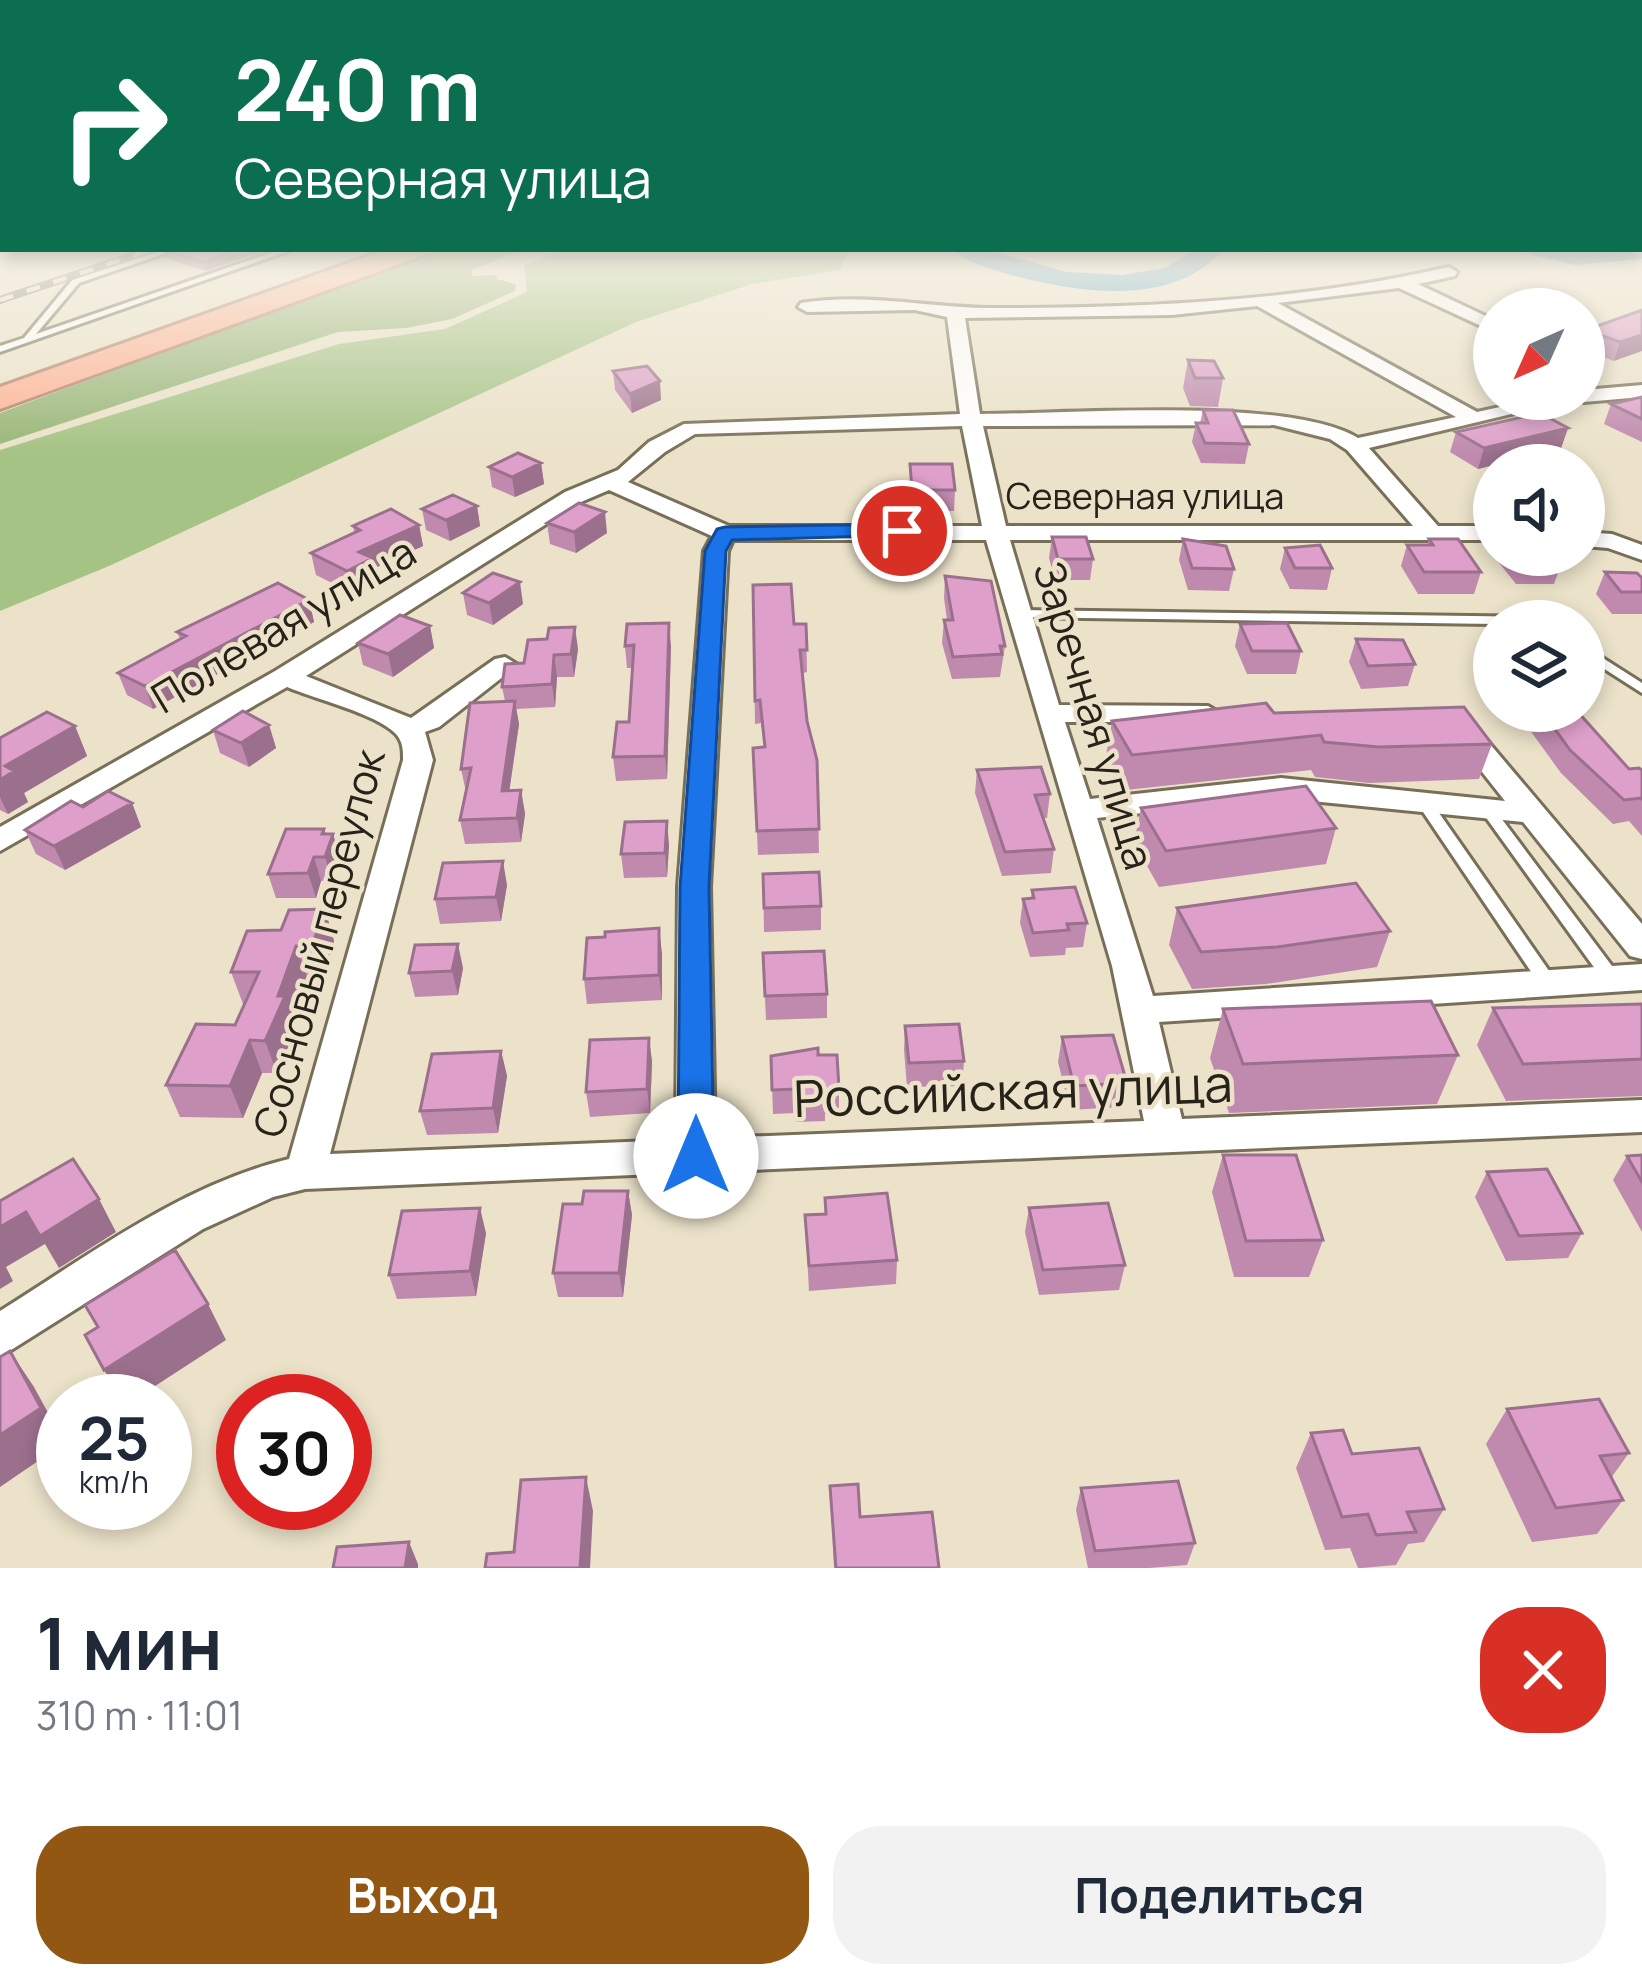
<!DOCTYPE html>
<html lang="ru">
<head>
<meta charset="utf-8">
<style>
  body { margin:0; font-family:Manrope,sans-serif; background:#f2f2f3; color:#1f2937; height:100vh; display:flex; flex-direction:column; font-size:45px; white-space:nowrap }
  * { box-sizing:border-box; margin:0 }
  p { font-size:39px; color:#747a83 }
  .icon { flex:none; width:66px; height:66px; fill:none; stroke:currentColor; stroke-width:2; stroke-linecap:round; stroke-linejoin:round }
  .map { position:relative; height:1568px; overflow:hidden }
  .drawer { display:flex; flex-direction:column; background:#fff; flex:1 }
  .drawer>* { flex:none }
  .banner { position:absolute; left:0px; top:0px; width:1644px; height:252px; box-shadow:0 6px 18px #0003; background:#0b6e4f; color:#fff; overflow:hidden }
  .needle { width:78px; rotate:225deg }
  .tools { position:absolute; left:1473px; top:288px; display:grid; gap:24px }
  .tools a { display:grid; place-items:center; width:132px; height:132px; border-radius:50%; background:#fff; box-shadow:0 6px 18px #0003; font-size:60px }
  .speed { position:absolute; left:36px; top:1374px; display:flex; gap:24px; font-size:60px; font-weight:700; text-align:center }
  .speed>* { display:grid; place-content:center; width:156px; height:156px; border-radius:50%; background:#fff; box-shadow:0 6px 18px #0003; line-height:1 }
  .speed small { font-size:30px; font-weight:400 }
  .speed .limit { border:18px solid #d22; background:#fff; color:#111 }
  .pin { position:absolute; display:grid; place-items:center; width:102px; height:102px; color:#fff; margin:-51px; border:6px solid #fff; border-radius:50%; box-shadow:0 3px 12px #0007 }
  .me { position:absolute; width:132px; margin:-66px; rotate:0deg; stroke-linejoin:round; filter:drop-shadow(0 0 9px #0008) }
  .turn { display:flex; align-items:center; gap:42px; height:252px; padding:0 36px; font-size:54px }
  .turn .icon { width:156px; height:156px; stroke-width:2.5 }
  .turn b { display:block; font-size:84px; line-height:102px }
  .round { display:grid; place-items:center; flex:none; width:126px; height:126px; border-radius:48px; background:#f2f2f3 }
  .headline { display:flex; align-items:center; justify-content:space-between; height:204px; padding:0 36px }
  h1 { font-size:72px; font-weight:700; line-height:90px }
  .primary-button { display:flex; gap:24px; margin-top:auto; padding:24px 36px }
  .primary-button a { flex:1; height:138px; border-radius:48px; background:#915713; color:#fff; font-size:48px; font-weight:700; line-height:138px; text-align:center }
  .primary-button a+a { background:#f2f2f3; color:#1f2937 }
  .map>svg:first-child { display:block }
  .green { fill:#a5c385 }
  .forest { fill:#98b678 }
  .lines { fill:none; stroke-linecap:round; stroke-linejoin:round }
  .river { fill:#58a1c5; fill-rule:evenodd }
  .lane-casing { stroke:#786f59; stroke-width:6 }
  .street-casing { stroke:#786f59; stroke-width:6 }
  .highway-casing { stroke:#b38169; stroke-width:6 }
  .lane { fill:#fff; fill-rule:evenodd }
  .street { fill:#fff; fill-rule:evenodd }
  .highway { fill:#feb394; fill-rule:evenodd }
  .rail-casing { stroke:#847e6d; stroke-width:8 }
  .rail { stroke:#ebe2c9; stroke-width:4.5; stroke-dasharray:14; stroke-linecap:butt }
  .wall { fill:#bf8aae }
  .shaded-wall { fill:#9b708d }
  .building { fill:#dea0ca; stroke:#9b708d; stroke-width:3 }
  .route { fill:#1a73e8; stroke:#114b97; stroke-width:3 }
  .labels { text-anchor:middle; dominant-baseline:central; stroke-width:9; stroke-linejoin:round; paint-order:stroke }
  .far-street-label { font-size:36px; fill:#27231a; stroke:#ebe2c9 }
  .street-label { font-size:42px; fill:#27231a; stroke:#ebe2c9 }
  .near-street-label { font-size:51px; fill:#27231a; stroke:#ebe2c9 }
</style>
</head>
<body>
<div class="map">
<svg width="1642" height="1568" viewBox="0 0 1642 1568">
  <rect width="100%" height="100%" fill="#ebe2c9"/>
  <path class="green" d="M563,249H849L840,270L752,284L636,322L109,566L0,611V450L339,344L445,329L527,292L524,266Z"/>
  <path class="forest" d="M441,249H526L471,270L473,276L497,275V279L516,284L515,291L452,319L406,328L338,332L0,444V413Z"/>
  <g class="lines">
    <path class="river" d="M1642,245V259L1575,265L1530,254L1527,249H1641Z
      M952,249H985L1067,272L1122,275L1165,268L1196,249H1224C1173,308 1078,293 1011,275C992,269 966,263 952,249Z"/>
    <defs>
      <path id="lane" d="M166,249H178L79,283L36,334L282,249H294L0,352V346L24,338L73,279Z
        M1019,610L1540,617L1546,621H1494V624L1014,617V611Z
        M1584,646L1642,683V693L1584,656Z
        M1425,798L1430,800L1554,978L1557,983L1554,988L1548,989L1542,988L1417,803Z
        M1487,804L1492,806L1618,974L1621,979L1618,984L1612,985L1606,984L1482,812L1479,809Z"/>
      <path id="street" d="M1449,267L1457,272L1455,276L1418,284L1494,320V332L1399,288L1278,303L1477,412L1536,399H1574L1369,448L1438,526H1494V540H1010L1059,705L1208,706L1222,714L1208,722H1065L1090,799L1281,778L1505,801L1449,730L1463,721L1473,724L1642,924V959L1630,956L1523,822L1281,798L1097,818L1153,996L1642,964V990L1159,1022L1182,1119L1642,1100V1132L305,1189L273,1197L203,1229L0,1357V1311C91,1254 182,1185 289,1159L403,760C403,750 403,741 395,733C374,713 315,699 287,687L0,851V827L275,671L565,492L618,470L649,442L684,424L960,414L947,317L915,310L807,312L798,307L801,303C865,292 929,308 993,308C1145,308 1300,301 1449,267ZM1257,306L1456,417L1358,438C1288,396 1069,414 980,414L965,318L1172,315ZM1274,425L1330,439L1347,450L1413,526H1006L983,426ZM962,426L982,526H729L628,482L665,452L695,434ZM609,490L712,536L704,551L678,887L676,1140L330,1154L433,760L425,732L439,727L518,665L505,657L495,659L411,718L306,676L581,502ZM733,540H986L1112,966L1144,1121L715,1138L710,887L728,551Z
        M1642,385V397L1584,402L1576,399H1584V390Z
        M1584,532L1612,534L1642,545V560L1608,548L1584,546Z"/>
      <path id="highway" d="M388,249H428L424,255L0,409V387Z"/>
    </defs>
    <use href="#lane" class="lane-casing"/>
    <use href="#street" class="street-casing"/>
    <use href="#highway" class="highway-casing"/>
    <use href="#lane" class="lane"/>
    <use href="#street" class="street"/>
    <use href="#highway" class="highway"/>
    <defs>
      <path id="rail" d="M0,300L153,249"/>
    </defs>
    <use href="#rail" class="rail-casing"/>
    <use href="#rail" class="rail"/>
  </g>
  <path class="wall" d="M165,249H260L261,252L206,271L165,258L163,250Z
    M1642,310L1614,361L1584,350V337L1586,330Z
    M1188,360L1223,378L1218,407L1190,406L1183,388Z
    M613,371L661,400L632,413L615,390Z
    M1642,397V442L1604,424L1611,404Z
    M1203,410L1249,444L1245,464L1201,463L1192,442L1196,423H1200Z
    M1568,428L1561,448L1478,469L1450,452L1456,432Z
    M541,463L544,484L515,497L492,487L489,467Z
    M910,464L955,490L954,511H911Z
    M477,506L480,526L450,541L426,530L422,509Z
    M547,523L607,533L576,553L550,544Z
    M419,525L423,546L375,568L378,580L352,593L316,575L311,553L354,532L353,526Z
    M1052,537L1093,559L1090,580H1055L1049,558Z
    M1183,539L1234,569L1229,591L1188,590L1179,560Z
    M1429,539L1481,572L1474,594H1418L1401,566L1407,545H1427Z
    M1285,548L1332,568L1327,590L1290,589L1280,569Z
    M1498,555H1556L1562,562L1554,584H1516L1496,559Z
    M1605,572L1642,578V614H1612L1596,594Z
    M945,576L1005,646L1000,677L952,679L942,643L944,620H947L944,598Z
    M753,585L794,624H806L807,672L803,673L807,721L817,760L819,853L758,855L753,748L764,747L761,723L755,724Z
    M463,593L523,604L493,625L467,615Z
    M309,600L314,622L153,709L127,695L118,673L180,639L177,632Z
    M1240,624L1301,651L1296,674H1247L1235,646Z
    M430,626L434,648L393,677L363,665L358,643Z
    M1356,639L1415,664L1408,686L1361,689L1349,662Z
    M625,646H671L667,779L616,781L613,757L629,722L632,668H627Z
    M578,649L574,677H557L555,707L516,709L519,724L509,790H521L525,814L521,842L465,844L460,820L466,792L461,769L505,701L502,687L524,663Z
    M1516,711H1577L1629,769L1642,770V836L1629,821L1613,824L1561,773Z
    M1274,713L1492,744L1479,779L1369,783L1315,777L1311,770L1126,790L1106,756L1112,721Z
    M269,725L276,748L249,767L220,753L213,730Z
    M75,726L87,756L24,793L28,802L8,814L0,810V738Z
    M977,770L1050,794L1047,818H1044L1054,849L1051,873L1002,876L975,793Z
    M132,803L141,827L65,870L36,854L25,830L83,807Z
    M1141,808L1336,828L1326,864L1159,887L1134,843Z
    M324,829L326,834H333L340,858L332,881H321L316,898H276L268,874Z
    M669,845L667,877L624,878L621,854Z
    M763,874L821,906V930L764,932Z
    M507,885L501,921L440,924L435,899Z
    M1032,890L1087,923L1083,947L1066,948L1065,955L1030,957L1020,923L1023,899H1031Z
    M1177,908L1390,931L1377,967L1266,984L1192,989L1169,945Z
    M325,909L334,941L322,978H307L293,1018L296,1028L277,1073H262L243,1118L180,1117L166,1085L235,1025L244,1004H243L231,972L281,930Z
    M662,953V1000L587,1004L584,979Z
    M763,953L827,994V1018L766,1020Z
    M463,968L458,995L415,997L409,973Z
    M1642,1004V1096L1506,1101L1477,1045L1493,1008Z
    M1223,1009L1458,1055L1437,1104L1229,1113L1210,1058Z
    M905,1026L964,1061L962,1086L907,1087L904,1050Z
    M1062,1037L1127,1083L1121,1107L1070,1110L1058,1062Z
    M649,1038L652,1062L650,1113L590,1117L586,1092Z
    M501,1051L507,1076L498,1133L427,1135L420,1111Z
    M818,1055L839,1089V1114H825V1121L796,1122L795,1113L773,1114L771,1056Z
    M1223,1155L1323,1240L1309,1277H1234L1212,1192Z
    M1642,1155V1232L1613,1180L1627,1156Z
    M1487,1172L1582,1233L1568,1258L1506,1261L1475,1197Z
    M628,1191L632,1215L623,1297H558L553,1273L582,1204Z
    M825,1198L897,1260L896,1284L809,1291L805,1215L825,1214Z
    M1029,1208L1125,1265L1119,1290L1039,1295L1025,1232Z
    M486,1233L476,1296L397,1299L389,1275Z
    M1507,1409L1629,1453L1611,1478L1623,1500L1597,1534L1532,1542L1486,1444Z
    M1311,1433L1352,1454L1444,1509L1424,1542L1408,1544L1396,1565L1362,1568H1358L1350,1548L1325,1550L1296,1468Z
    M830,1486L860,1517L939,1568H834Z
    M1081,1488L1195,1543L1187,1565L1149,1568H1088L1076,1510Z"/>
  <path class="shaded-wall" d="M242,249H260L261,252L206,271L203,262Z
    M1642,335V351L1614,361L1620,342Z
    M660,381L661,400L632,413L630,394Z
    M1568,428L1561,448L1478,469L1484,448Z
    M541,463L544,484L515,497L512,477Z
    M477,506L480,526L450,541L446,520Z
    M605,512L607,533L576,553L574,532Z
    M419,525L423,546L375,568L378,580L352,593L347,571L359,552Z
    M520,582L523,604L493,625L489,603Z
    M309,600L314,622L153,709L145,686Z
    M669,623L671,646L667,779L665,756Z
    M430,626L434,648L393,677L388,654Z
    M575,627L578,649L574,677L571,654Z
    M554,655L557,677L555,707L552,684Z
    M515,701L519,724L506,814L502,791Z
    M269,725L276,748L249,767L241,743Z
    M75,726L87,756L24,793L28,802L8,814L0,797V780L5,766Z
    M521,790L525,814L521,842L517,818Z
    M132,803L141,827L65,870L54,846Z
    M667,821L669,845L667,877L665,853Z
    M324,829L329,845L333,834L340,858L332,881L325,857L322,834Z
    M314,857L321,881L316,898L308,873Z
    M503,861L507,885L501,921L496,897Z
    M325,909L334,941L322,978L312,946Z
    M659,928L662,953V1000L659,975Z
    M458,944L463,968L458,995L452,971Z
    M296,946L307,978L293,1018L296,1028L277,1073L265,1041L278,996Z
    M649,1038L652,1062L650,1113L647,1089Z
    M250,1040L262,1073L243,1118L230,1086Z
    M501,1051L507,1076L498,1133L493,1108Z
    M628,1191L632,1215L623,1297L619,1273Z
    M99,1199L116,1232L59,1268L45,1244L6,1267L13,1281L0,1289V1227L26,1212Z
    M480,1208L486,1233L476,1296L470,1271Z
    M208,1304L226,1340L132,1401H123L104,1370Z
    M10,1351L34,1387L63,1440V1444L0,1487V1435Z
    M586,1477L593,1511L590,1568H580Z
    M409,1542L418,1564V1568H405Z"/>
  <path class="building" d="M165,249H242L203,262L163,250Z
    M1642,310V335L1620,342L1586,330Z
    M1188,360L1214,361L1223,378H1195Z
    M647,366L660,381L630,394L613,371Z
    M1642,397V419L1611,404Z
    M1203,410H1233L1249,444L1205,443L1196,423H1208Z
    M1540,413L1568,428L1484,448L1456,432Z
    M518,453L541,463L512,477L489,467Z
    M910,464H952L955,490H912Z
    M453,495L477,506L446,520L422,509Z
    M579,503L605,512L574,532L547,523Z
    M391,509L419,525L359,552L373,558L347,571L311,553L360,530L353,526Z
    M1052,537H1086L1093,559H1058Z
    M1183,539L1226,546L1234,569L1192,568Z
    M1429,539H1458L1481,572H1424L1407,545H1433Z
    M1320,545L1332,568H1295L1285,548Z
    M1517,555H1556L1562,562L1523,563Z
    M1605,572L1637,573L1642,578V592H1621Z
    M493,573L520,582L489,603L463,593Z
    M945,576L991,581L1005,646H1000L1002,654L953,657L944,620H953Z
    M278,583L309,600L145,686L118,673L186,636L177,632Z
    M791,584L794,624H806L807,650H800L807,721L817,760L819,829L757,831L753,748L765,747L760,700L755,701L753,585Z
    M400,615L430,626L388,654L358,643Z
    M669,623L665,756L613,757L617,722H629L634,645L625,646L627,624Z
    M1287,623L1301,651H1252L1240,624Z
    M575,627L571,654L554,655L552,684L502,687L505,664L524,663L528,640L547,639L549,628Z
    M1356,639L1403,640L1415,664L1368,666Z
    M515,701L502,791L521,790L517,818L460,820L471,768L461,769L470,703Z
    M1266,703L1274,713L1464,707L1492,744L1379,747L1324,742L1321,735L1132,755L1112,721Z
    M243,711L269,725L241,743L213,730Z
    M1542,711H1577L1629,769L1639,768L1642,770V799L1641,798L1624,800L1570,750Z
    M47,712L75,726L5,766L14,771L0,780V738Z
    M1041,767L1050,794L1035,795L1054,849L1005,852L977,770Z
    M1306,786L1336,828L1166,851L1141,808Z
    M108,791L132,803L54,846L25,830L71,801L83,807Z
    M667,821L665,853L621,854L625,822Z
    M286,829H324L322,834H333L325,857H314L308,873L268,874Z
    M503,861L496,897L435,899L443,863Z
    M819,872L821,906L764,908L763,874Z
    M1356,883L1390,931L1277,947L1201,952L1177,908Z
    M1075,887L1087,923L1067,924L1069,930L1033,933L1023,899L1034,898L1032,890Z
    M325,909L312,946H296L278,996H285L265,1041L250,1040L230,1086L166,1085L196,1024L235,1025L259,972H231L247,931L281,930L289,910Z
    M659,928V975L584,979L587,938L605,937V932Z
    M458,944L452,971L409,973L415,945Z
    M824,951L827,994L765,996L763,953Z
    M1431,1001L1458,1055L1243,1064L1223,1009Z
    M1642,1004V1059L1523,1064L1493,1008Z
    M959,1024L964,1061L909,1063L905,1026Z
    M1113,1035L1127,1083L1074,1086L1062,1037Z
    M649,1038L647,1089L586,1092L590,1040Z
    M818,1048V1055H837L839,1089L825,1090L826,1096L795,1097V1089L772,1090L771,1056Z
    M501,1051L493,1108L420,1111L432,1054Z
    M1223,1155H1296L1323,1240L1246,1241Z
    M1642,1155V1182L1627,1156Z
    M73,1159L99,1199L40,1236L26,1212L0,1227V1201Z
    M1547,1169L1582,1233L1519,1236L1487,1172Z
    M584,1191H628L619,1273H553L563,1204H582Z
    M887,1193L897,1260L809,1266L805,1215L826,1214L825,1198Z
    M1108,1203L1125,1265L1043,1270L1029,1208Z
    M480,1208L470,1271L389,1275L402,1211Z
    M175,1250L208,1304L104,1370L85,1335L98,1327L85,1305Z
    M10,1351L41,1408L0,1435V1357Z
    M1599,1399L1629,1453L1600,1456L1623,1500L1556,1508L1507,1409Z
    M1343,1430L1352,1454L1419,1448L1444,1509L1407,1512L1416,1532L1376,1535L1368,1514L1342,1517L1311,1433Z
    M586,1477L580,1568H485L487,1554L514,1552L521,1480Z
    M1178,1481L1195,1543L1095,1551L1081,1488Z
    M858,1484L860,1517L932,1512L939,1568H836L830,1486Z
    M409,1542L405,1568H333L337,1547Z"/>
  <linearGradient id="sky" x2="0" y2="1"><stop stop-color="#6eacda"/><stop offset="0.52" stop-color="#f6f2e7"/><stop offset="1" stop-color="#f6f2e7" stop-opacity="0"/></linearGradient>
  <rect width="1642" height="455" fill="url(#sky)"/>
  <path class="route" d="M902,524L912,531L909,535L732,540L726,551L709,887L714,1156L708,1167L696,1171L683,1167L678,1156L680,887L705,551L717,529L725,527Z"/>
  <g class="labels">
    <g class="far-street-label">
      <text x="1145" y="495">Северная улица</text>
    </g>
    <g class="street-label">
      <text transform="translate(283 624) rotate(-31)">Полевая улица</text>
      <text transform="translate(1095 715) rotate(73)">Заречная улица</text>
      <text transform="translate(318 943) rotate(-75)">Сосновый переулок</text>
    </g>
    <g class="near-street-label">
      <text transform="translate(1013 1090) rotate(-2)">Российская улица</text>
    </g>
  </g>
</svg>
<div class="tools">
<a><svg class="needle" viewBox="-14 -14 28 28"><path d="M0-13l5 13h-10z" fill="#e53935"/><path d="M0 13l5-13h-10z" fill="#747a83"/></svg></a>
<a><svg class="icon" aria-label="sound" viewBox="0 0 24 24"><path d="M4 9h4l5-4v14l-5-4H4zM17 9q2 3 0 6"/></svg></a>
<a><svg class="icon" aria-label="layers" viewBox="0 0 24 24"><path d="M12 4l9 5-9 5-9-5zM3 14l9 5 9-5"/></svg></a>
</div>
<div class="speed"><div>25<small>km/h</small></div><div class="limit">30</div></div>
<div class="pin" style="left:902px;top:531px;background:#d93025"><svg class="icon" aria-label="arrive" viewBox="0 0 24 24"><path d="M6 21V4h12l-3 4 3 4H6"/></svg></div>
<svg class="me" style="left:696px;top:1156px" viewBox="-20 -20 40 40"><circle r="19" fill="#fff"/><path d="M0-13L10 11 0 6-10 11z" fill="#1a73e8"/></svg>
<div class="banner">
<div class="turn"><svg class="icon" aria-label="right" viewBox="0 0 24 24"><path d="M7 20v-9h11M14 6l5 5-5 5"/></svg><div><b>240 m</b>Северная улица</div></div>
</div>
</div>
<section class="drawer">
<div class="headline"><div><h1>1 мин</h1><p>310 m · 11:01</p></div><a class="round" style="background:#d93025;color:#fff"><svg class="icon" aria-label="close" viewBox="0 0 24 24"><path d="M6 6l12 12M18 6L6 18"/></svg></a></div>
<div class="primary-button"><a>Выход</a><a>Поделиться</a></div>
</section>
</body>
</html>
